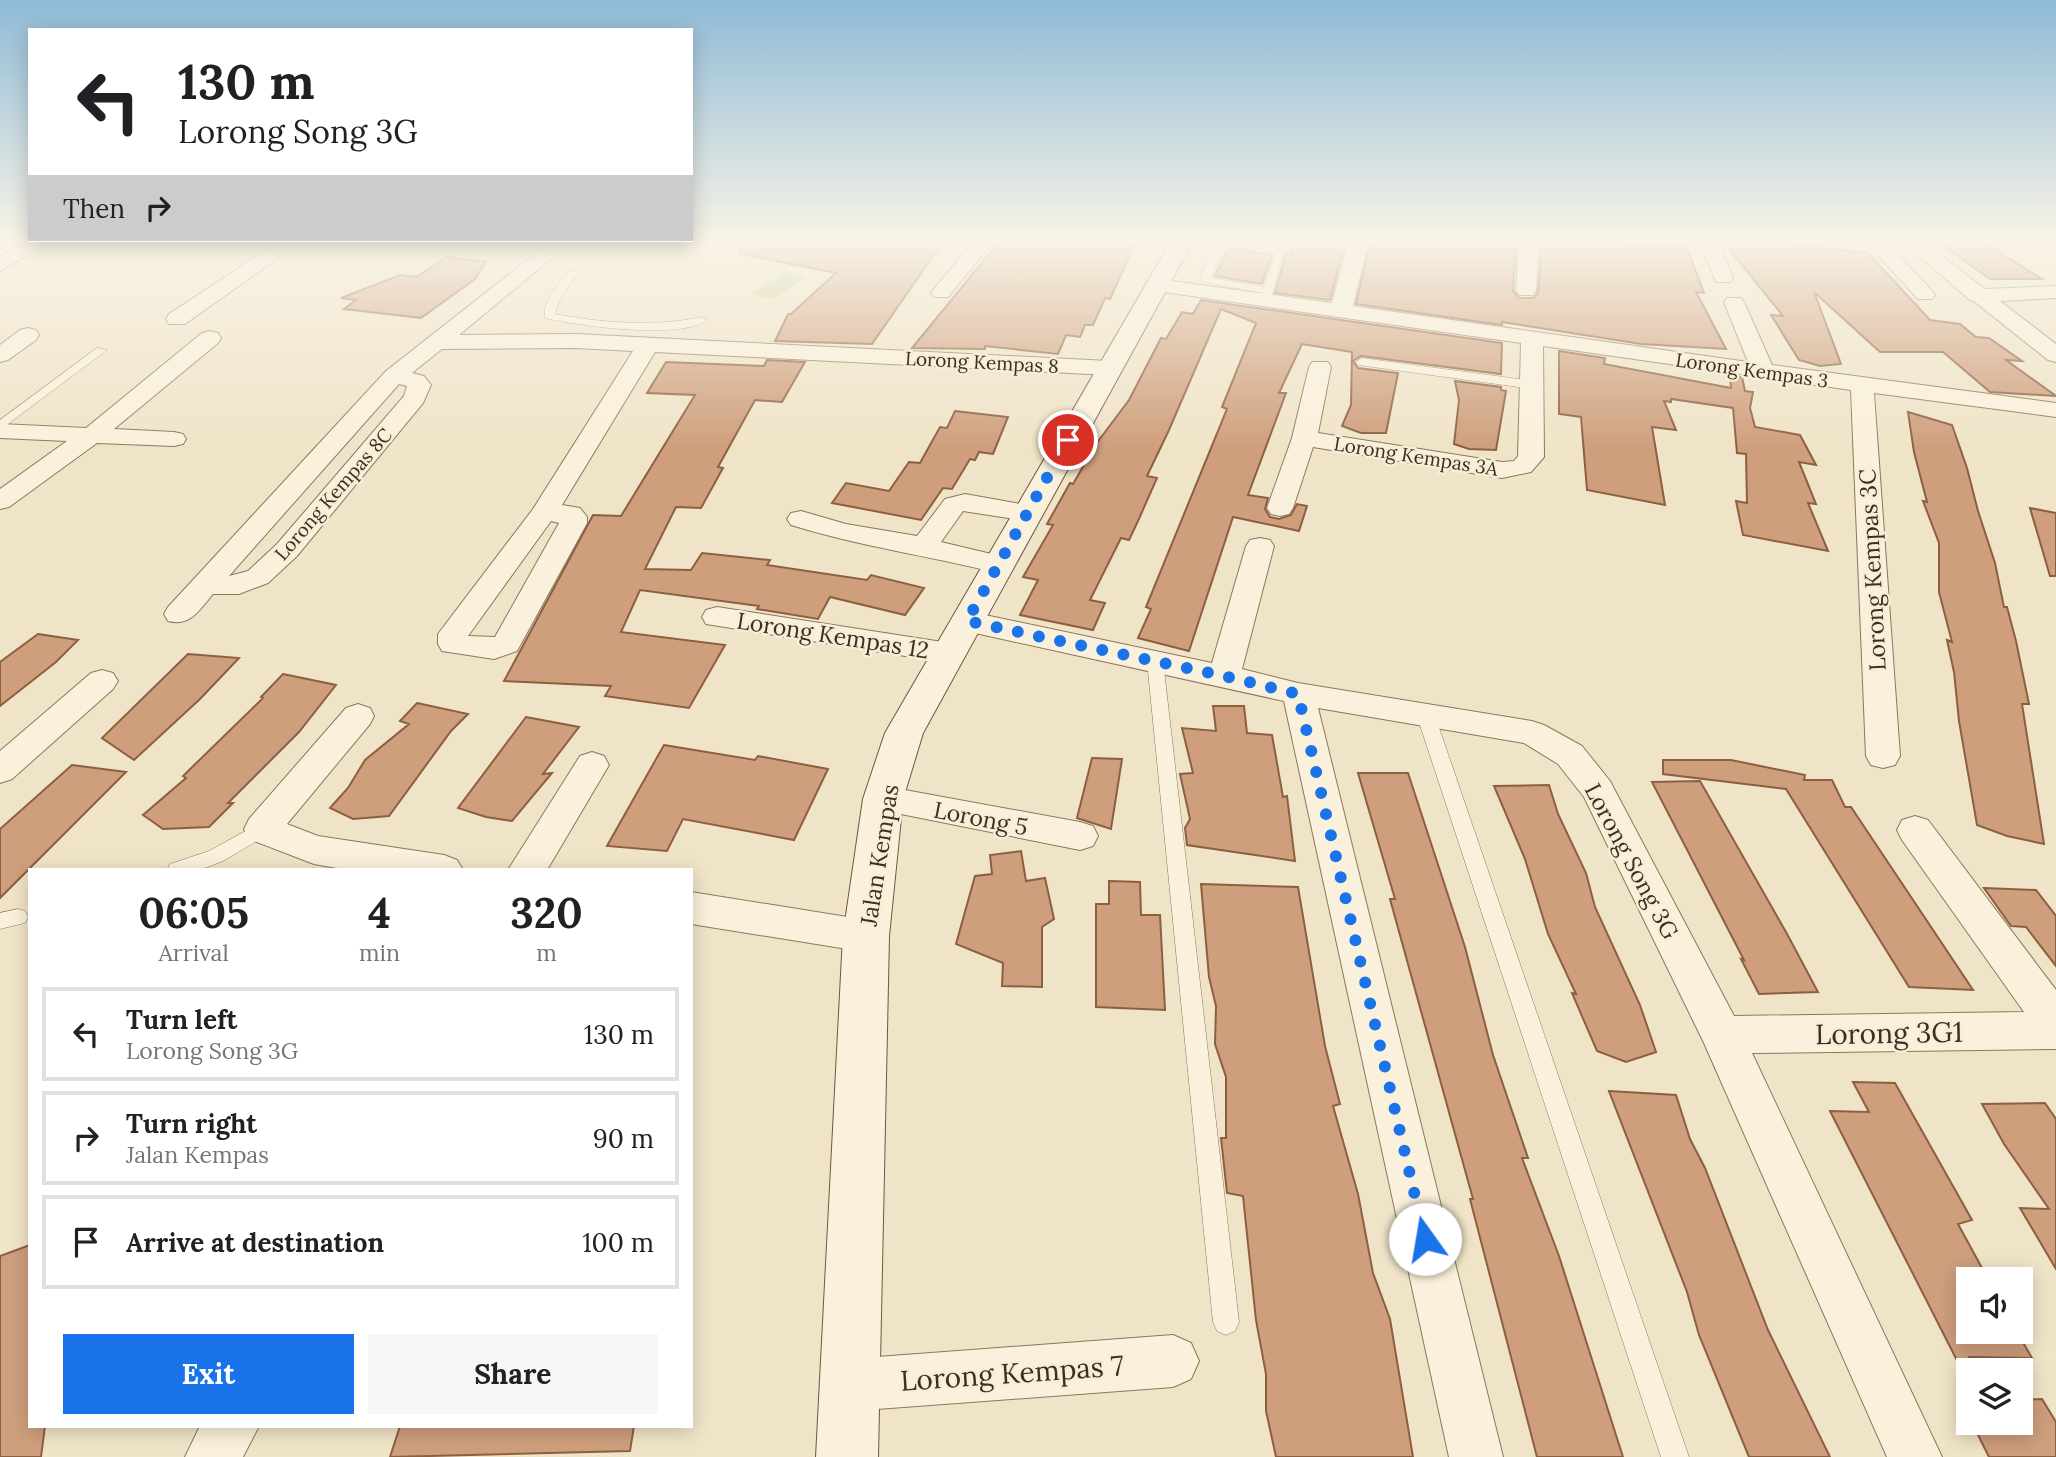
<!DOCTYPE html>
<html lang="en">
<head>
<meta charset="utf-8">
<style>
  body { margin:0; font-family:Lora,serif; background:#f6f6f6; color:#202124; height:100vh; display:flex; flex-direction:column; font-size:26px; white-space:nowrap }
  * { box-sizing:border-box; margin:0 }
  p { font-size:23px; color:#757577 }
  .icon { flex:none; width:38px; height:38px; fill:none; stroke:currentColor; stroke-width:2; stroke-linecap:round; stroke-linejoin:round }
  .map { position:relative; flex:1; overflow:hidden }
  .drawer { position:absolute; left:28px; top:868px; width:665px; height:560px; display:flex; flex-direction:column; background:#fff; border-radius:0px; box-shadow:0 4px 18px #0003 }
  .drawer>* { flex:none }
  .hud { position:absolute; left:28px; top:28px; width:665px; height:214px; border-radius:0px; box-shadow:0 4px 18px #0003; background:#fff; color:#202124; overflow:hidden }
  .buttons { position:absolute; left:1956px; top:1267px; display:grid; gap:14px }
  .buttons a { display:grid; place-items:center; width:77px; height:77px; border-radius:0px; background:#fff; box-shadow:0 4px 18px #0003; font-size:35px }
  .pin { position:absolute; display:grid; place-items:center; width:60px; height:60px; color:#fff; margin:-30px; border:4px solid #fff; border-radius:50%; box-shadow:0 2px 7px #0007 }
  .me { position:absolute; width:77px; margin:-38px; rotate:347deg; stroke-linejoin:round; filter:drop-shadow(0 0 5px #0008) }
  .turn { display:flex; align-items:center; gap:24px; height:147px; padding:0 35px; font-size:32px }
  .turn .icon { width:91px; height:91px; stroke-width:2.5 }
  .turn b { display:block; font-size:49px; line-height:60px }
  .then { display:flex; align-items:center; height:66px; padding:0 35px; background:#0003; gap:14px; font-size:26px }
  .eta { display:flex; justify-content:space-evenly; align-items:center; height:119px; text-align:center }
  .eta b { font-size:42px; font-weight:800; line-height:49px }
  .cta { display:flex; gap:14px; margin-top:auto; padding:14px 35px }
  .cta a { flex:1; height:80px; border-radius:0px; background:#1a73e8; color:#fff; font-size:28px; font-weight:800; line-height:80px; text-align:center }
  .cta a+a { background:#f6f6f6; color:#202124 }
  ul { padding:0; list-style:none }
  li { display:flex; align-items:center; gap:21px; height:94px; margin:0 14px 10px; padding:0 21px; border:4px solid #e0e0e0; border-radius:0px }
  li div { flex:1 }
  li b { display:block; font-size:26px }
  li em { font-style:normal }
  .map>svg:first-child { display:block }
  .green { fill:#c9cf9b }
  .building { fill:#cf9f7d; stroke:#8d5f41; stroke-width:2 }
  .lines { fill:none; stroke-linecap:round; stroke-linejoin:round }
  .lane-casing { stroke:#8d765c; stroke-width:1 }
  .street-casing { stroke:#8d765c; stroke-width:2 }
  .secondary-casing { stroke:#6f573f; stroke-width:2 }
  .lane { fill:#faf1dc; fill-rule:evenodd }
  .street { fill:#faf1dc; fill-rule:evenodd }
  .secondary { fill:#faf1dc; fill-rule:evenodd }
  .route { stroke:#1a73e8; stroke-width:12; stroke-dasharray:0 21.6 }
  .labels { text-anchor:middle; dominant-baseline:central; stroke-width:5; stroke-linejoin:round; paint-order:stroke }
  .far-street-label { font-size:19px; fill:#3d2e20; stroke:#f7eed8 }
  .street-label { font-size:23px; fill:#3d2e20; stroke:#f7eed8 }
  .near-street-label { font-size:28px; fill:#3d2e20; stroke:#f7eed8 }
</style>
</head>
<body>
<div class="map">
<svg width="2056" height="1457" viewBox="0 0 2056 1457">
  <rect width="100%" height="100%" fill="#f0e4c8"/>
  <path class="green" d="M785,272L806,277L772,299L751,294Z"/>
  <path class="building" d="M741,243H942L872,344L775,341L788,314H791L836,273L740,254Z
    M998,243H1135L1110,299L1105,298L1093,325H1085L1080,337L1066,335L1058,354L985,346V349L912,348Z
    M1290,243H1345L1330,300L1275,293L1286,254L1291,255Z
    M1370,243H1516L1513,291L1519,298H1533L1538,293L1542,243L1686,245L1704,293L1696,292L1726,349L1641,344L1502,322V325L1356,304Z
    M1733,243H1783L1868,253L1930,320L1960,324L1976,337L1989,338L2022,361L2006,360L2056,396L1990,392L1943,352H1880L1814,292L1841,364L1820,366L1799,360L1771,315L1783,316L1729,249L1738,250Z
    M1940,243H1984L2042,279H1990Z
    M1229,247L1272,255L1262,284L1215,276Z
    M447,257L486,262L475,279L421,318L344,309L356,300L341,298L400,275L416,277Z
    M1201,300L1502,343L1501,374L1361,356L1353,361L1358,368L1398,373L1386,433H1361L1342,426L1351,405L1352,352L1302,344L1279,393H1286L1248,495L1268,498L1265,509L1270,517L1279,519L1291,515L1297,504L1307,506L1299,531L1233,517L1189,651L1138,638L1151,609L1146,607L1227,409L1222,407L1256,323L1221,309L1169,430L1147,476L1157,478L1138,521L1129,540L1121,538L1090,600L1105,603L1093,630L1020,615L1038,580L1023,577L1053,525L1047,524L1070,483L1073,484L1096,444L1129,400L1161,338L1166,339L1182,312L1193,314Z
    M1559,351L1605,358L1604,364L1731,388L1730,378L1742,377L1745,391L1753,392L1750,408L1755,427L1800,435L1816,465L1799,462L1816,504L1808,503L1828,551L1743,535L1736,501L1747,503L1746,454L1737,453L1733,408L1671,399V402L1664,401L1676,430L1652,427L1665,505L1587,490L1581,417L1559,414Z
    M767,360L805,362L782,402L755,400L718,467L723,468L701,508L676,507L645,569L691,570L702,553L770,560L767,565L867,580L871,575L924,588L905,615L830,597L818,619L757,609L759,606L640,590L621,632L725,645L689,708L605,696L611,686L504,681L593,515L621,516L695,395L647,393L666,362L764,366Z
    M1455,381L1501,387V390L1506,391L1496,450L1469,449L1454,444L1459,400Z
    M955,411L1008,417L993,454L979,452L975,460L970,459L952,489L943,488L921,520L832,503L846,483L889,491L909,462L920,463L940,427L947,428Z
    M1908,412L1952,425L1967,468L1978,511L1995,563L2004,607H2007L2016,641L2029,704H2022L2044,844L2007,836L1977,825L1959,721L1954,672L1947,640L1952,642L1939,592V543L1923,501L1927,502L1914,452Z
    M2030,508L2056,513V576H2050Z
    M38,634L78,640L56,662L0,706V662Z
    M188,654L239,658L200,699L134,760L102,738Z
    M283,674L336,685L299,732L228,803H233L209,827L163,829L143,815L186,778L183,776L263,698L261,697Z
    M417,703L468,714L451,731L389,816L353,819L330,808L348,788L365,760L409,724L400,721Z
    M1213,706H1244L1247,733L1272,735L1283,797L1287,796L1295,861L1187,845L1185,828L1190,819L1180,774L1193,773L1182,728L1216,731Z
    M526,717L579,727L543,774L552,773L512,821L486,817L458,808Z
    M664,745L755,760L758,756L828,769L794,840L683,819L667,851L607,846Z
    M1092,758L1122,759L1111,829L1077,818Z
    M1663,760H1731L1805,775L1804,780H1832L1845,807H1851L1973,990L1909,987L1786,789L1663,774Z
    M72,765L126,772L0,898V829Z
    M1358,773H1408L1465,947L1493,1055L1528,1158H1522L1559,1256L1623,1457H1537L1470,1199H1473L1390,899H1395Z
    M1700,781L1786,932L1818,992L1759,994L1741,959L1744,960L1652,782Z
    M1549,785L1558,814L1586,873L1595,907L1640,1005L1656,1052L1626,1062L1597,1051L1572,993L1576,994L1548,934L1525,859L1494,786Z
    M1021,851L1026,881L1045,878L1054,919L1042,927V987L1002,986L1003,963L956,944L975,876L992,874L990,855Z
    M1109,881L1140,882L1141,915H1160L1165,1010L1096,1007V904H1109Z
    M1201,884L1298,887L1325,1046L1340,1104L1333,1106L1358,1194L1373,1273L1390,1319L1413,1457H1276L1266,1411V1374L1256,1320L1243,1196L1227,1193L1221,1138H1226V1077L1215,1044L1216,1006L1209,977Z
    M1984,888L2036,890L2056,916V966L2026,927L2011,926Z
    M1853,1082L1895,1083L1972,1220L1958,1224L1988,1279H1969V1332H2017L2032,1358L1969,1357V1384L1830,1111L1869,1112Z
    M1609,1091L1676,1095L1690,1139L1705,1168L1768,1330L1830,1457H1749L1699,1335L1687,1292Z
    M2045,1103L2056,1119V1269L2020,1208L2049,1209L2004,1144L1982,1104Z
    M30,1245V1426H45L41,1457H0V1256Z
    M2042,1399L2056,1422V1457H1989L1972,1423H2021V1400Z
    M400,1426H634L630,1451L390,1457Z"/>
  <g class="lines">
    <defs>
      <path id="lane" d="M1216,243H1226L1211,278L1264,287L1275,254L1269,250L1239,243L1272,244L1284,251L1270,302H1262L1263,293L1203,282L1200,276Z
        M573,270L578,273L560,299L555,314C603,323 654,327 702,317L708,320C680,340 579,326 545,318C542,301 559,284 569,271Z
        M97,348L107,350L0,430V420Z
        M1362,358L1533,381L1539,385L1533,389L1358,365L1356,362Z
        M1155,656L1163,661L1239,1322L1235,1331L1226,1335L1217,1331L1213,1322L1147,661Z
        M1426,710L1435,716L1689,1457H1661L1417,716Z
        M262,822L269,824L272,829L269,834L223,861L200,870H167L170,864L209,851Z
        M18,909L25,911L28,917L25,923L0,929V913Z"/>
      <path id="street" d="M24,243H48L0,271V257Z
        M277,243H299L185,324H169L166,319L169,314Z
        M549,243H570L459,335L576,334L1109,361L1117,363L1120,368L1117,373L1109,375L655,352L562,505L580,508L587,517V523L517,651L494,659L442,651L438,644V634L533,509L633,351L576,348L442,349L412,373L424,376L431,385L423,403L297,556L268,583L239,594H213C200,609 191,627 168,621L164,614L168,607L386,371ZM399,384L407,386L404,396L277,544L248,571L229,576ZM551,521L559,523L495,637L468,636Z
        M972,243H992L948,297H934L931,293L934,289Z
        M1348,243H1368L1353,306L1748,362L1724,302L1727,298H1741L1744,302L1772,365L2056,403V417L1874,393L1900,756L1895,765L1883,768L1871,765L1866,756L1851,390L1543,346L1544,457L1531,472L1502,478L1313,447L1293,508L1289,514L1280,516L1271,514L1267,508L1292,438L1309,367L1312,362H1328L1331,367L1318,433L1502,462L1514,461L1518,456L1521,343L1157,291L1150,289L1147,285L1150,281L1157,279L1332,303Z
        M1519,243H1539L1536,291L1533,295H1519L1516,291Z
        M1700,243H1719L1733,278L1730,282H1716Z
        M1867,243H1887L1932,291L1935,295L1932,299H1918Z
        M1904,243H1925L1985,289L2056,286V298L2000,301L2056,344V362L2048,360L1975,302L1970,300Z
        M28,328L36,330L39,335L36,340L8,360L0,362V345L20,330Z
        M210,331L218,333L221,338L218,343L114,429L174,432L183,434L186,439L183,444L174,446L97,443L9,507L0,509V489L67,441L0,438V424L86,428L202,333Z
        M965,494L1037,507L1041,513L1037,519L1027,521L963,511L941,542L1008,558L1012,564L1008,570L998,573C929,556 859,546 791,525L787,519L791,513L801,511L846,524L917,536L945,499Z
        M1260,538L1270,540L1274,546L1242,669L1298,683L1532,721L1544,725L1582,746L1610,781L1734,1016L2024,1012L1902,840L1897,830L1902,820L1915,816L1928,820L2056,990V1049L1752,1053L1942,1457H1887L1704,1043L1584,797L1558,764L1524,743L1318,708L1503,1457H1449L1284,701L966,631L955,628L951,621L955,614L966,611L1212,663L1246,546L1250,540Z
        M717,607L949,643L960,646L965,653L960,660L949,663L706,624L702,617L706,610Z
        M102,670L113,673L118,681L113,689L12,779L0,783V751L91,673Z
        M358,704L370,708L374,716L370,724L287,824L318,836L444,855L457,860L463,870H348L314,864L249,839L244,829L249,819L346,708Z
        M592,752L604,756L609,765L547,870H508L580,756Z
        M883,786L1080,822L1093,826L1098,836L1093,846L1080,850L871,808L865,799L871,790Z
        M691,892L866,920L880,924L886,936L880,948L866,952L691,924Z
        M1173,1335L1191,1343L1199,1361L1191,1379L1173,1387L850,1411L832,1403L824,1385L832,1367L850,1359Z
        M200,1426H259L243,1457H185Z"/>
      <path id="secondary" d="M1170,243H1192L923,733L903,799L889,936L878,1457H816L843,936L863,799L885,733Z"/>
    </defs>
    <use href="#lane" class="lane-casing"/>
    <use href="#street" class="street-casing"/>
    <use href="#secondary" class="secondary-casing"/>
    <use href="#lane" class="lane"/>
    <use href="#street" class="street"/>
    <use href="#secondary" class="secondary"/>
  </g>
  <linearGradient id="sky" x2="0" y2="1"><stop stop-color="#8fbad6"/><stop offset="0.54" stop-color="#f8f3e6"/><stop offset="1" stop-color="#f8f3e6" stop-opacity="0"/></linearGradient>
  <rect width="2056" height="447" fill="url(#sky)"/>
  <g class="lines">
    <path class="route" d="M1068,440L967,621L1224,676L1298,694L1425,1239"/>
  </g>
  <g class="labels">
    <g class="far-street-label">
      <text transform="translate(982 362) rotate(3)">Lorong Kempas 8</text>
      <text transform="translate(1752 370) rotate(8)">Lorong Kempas 3</text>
      <text transform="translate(1416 456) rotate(9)">Lorong Kempas 3A</text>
      <text transform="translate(333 494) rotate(-49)">Lorong Kempas 8C</text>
    </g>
    <g class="street-label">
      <text transform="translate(1872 570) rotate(-93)">Lorong Kempas 3C</text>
      <text transform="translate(833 635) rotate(9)">Lorong Kempas 12</text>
      <text transform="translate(981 818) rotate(11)">Lorong 5</text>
      <text transform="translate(879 855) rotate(-81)">Jalan Kempas</text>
      <text transform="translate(1632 861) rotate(62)">Lorong Song 3G</text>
    </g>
    <g class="near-street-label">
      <text transform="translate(1889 1033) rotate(-1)">Lorong 3G1</text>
      <text transform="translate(1012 1373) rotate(-4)">Lorong Kempas 7</text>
    </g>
  </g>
</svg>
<div class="buttons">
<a><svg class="icon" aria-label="sound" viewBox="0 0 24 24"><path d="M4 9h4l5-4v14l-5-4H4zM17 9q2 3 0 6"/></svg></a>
<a><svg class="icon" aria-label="layers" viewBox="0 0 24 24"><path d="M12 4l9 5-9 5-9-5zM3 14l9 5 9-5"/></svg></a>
</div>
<div class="pin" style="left:1068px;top:440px;background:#d93025"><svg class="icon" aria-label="arrive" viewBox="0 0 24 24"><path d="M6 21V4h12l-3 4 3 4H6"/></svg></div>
<svg class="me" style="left:1425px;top:1239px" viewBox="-20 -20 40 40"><circle r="19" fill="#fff"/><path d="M0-13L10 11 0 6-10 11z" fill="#1a73e8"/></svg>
<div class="hud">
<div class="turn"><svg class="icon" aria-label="left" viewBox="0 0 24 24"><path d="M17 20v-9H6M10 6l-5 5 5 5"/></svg><div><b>130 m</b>Lorong Song 3G</div></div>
<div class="then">Then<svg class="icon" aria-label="right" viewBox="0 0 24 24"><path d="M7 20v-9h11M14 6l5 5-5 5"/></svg></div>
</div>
<section class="drawer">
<div class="eta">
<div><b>06:05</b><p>Arrival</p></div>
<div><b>4</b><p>min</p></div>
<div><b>320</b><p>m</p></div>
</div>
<ul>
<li><svg class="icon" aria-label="left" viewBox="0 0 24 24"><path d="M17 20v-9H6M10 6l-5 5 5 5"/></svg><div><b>Turn left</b><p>Lorong Song 3G</p></div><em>130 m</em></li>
<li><svg class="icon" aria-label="right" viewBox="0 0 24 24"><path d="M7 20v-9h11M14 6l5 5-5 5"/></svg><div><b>Turn right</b><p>Jalan Kempas</p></div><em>90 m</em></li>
<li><svg class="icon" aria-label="arrive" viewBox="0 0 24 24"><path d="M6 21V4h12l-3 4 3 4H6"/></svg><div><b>Arrive at destination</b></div><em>100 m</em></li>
</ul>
<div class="cta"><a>Exit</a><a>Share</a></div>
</section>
</div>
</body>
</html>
